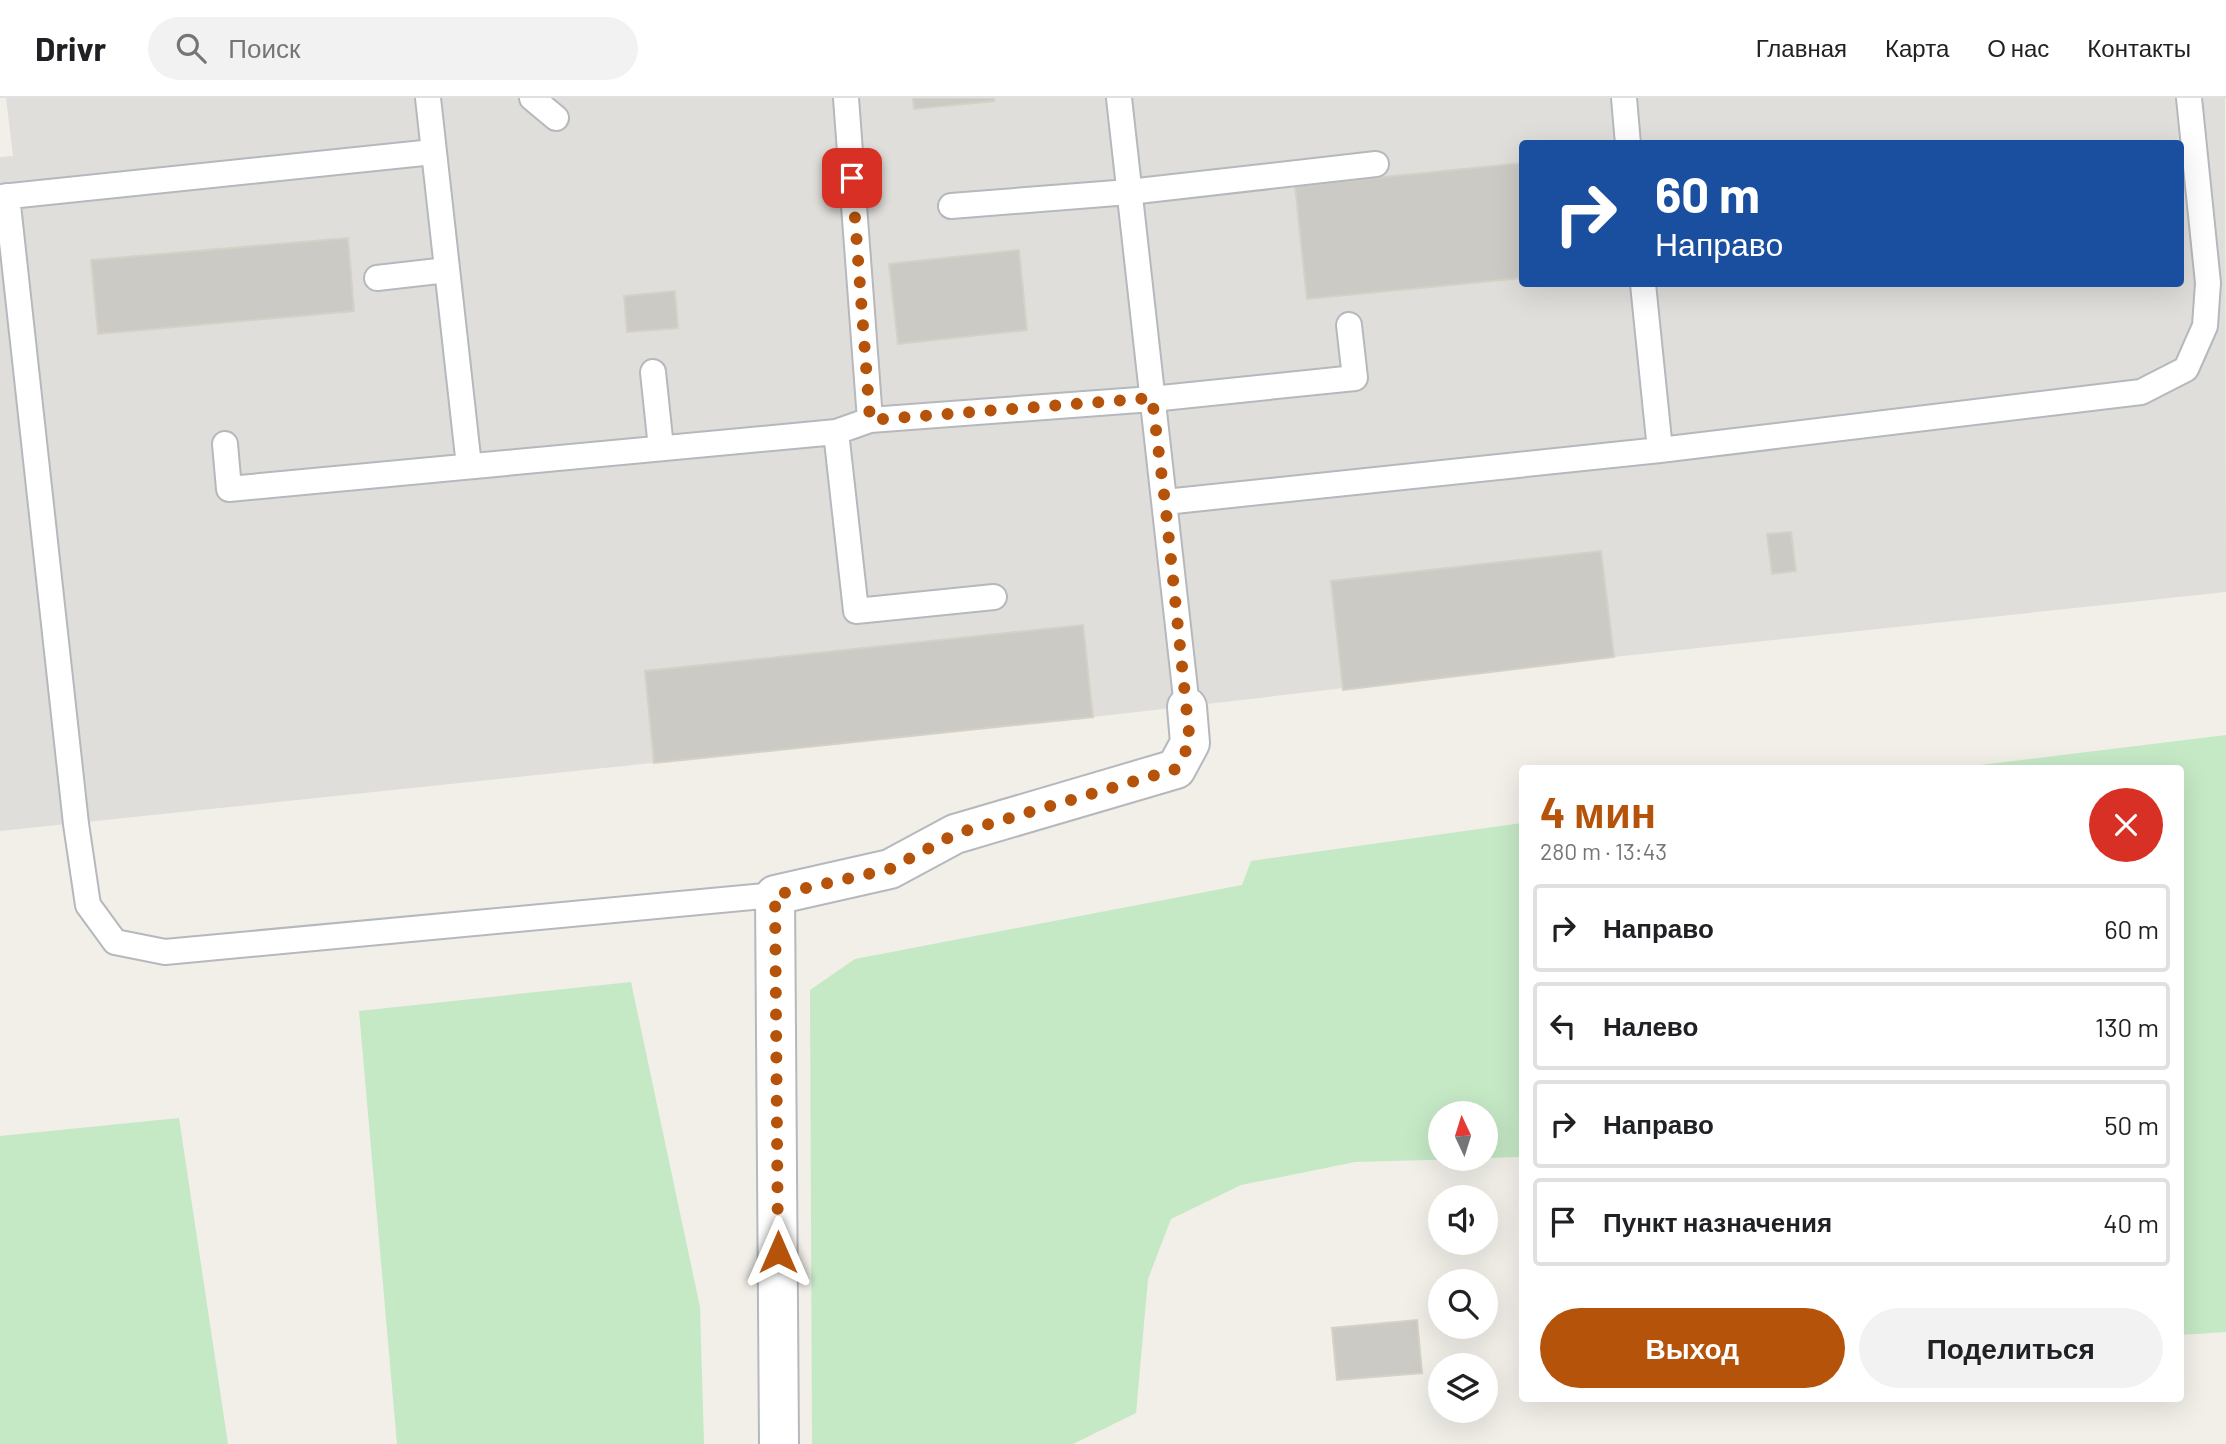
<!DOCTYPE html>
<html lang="ru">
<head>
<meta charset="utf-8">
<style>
  body { margin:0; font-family:Barlow,sans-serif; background:#f2f2f2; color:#202124; height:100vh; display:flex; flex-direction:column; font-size:26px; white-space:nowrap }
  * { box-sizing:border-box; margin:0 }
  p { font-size:23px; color:#757577 }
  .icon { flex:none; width:38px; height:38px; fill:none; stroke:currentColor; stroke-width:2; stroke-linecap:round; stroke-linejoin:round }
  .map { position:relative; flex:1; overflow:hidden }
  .drawer { position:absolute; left:1519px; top:667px; width:665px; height:637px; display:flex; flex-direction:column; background:#fff; border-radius:7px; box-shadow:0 7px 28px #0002 }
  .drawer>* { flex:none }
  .top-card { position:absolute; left:1519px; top:42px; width:665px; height:147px; border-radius:7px; box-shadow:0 7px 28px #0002; background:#1a4fa0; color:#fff; overflow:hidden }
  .needle { width:46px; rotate:356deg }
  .tools { position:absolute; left:1428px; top:1003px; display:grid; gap:14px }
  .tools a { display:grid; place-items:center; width:70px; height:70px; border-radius:50%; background:#fff; box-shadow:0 7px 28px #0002; font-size:35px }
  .pin { position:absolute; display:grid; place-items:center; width:60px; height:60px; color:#fff; margin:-30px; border-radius:14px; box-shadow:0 4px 10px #0006 }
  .me { position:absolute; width:77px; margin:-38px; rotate:0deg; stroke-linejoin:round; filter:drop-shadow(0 0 5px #0008) }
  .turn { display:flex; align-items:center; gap:24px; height:147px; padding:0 21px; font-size:32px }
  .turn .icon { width:91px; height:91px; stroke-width:2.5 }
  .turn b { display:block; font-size:49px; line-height:60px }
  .round { display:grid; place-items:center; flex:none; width:74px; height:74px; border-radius:37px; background:#f2f2f2 }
  .headline { display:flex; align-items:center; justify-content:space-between; height:119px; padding:0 21px }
  h1 { font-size:42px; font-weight:700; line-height:52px; color:#b45309 }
  .action { display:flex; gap:14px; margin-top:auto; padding:14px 21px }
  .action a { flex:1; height:80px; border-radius:42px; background:#b45309; color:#fff; font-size:28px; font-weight:700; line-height:80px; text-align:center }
  .action a+a { background:#f2f2f2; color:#202124 }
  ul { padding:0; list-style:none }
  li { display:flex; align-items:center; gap:21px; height:88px; margin:0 14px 10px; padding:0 7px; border:4px solid #e0e0e0; border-radius:7px }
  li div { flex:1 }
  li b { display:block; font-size:26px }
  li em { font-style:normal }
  header { display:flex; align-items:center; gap:42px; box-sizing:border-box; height:98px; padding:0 35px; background:#fff; border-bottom:2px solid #e0e0e0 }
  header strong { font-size:33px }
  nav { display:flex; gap:38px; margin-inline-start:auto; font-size:24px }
  .search { width:490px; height:63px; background:#f2f2f2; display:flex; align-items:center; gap:18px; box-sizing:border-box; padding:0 24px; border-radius:38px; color:#757577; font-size:26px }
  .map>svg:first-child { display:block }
  .industrial { fill:#e0deda; fill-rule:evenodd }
  .green { fill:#c5e8c5 }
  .building { fill:#cccac5; stroke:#d6d1c6; stroke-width:2 }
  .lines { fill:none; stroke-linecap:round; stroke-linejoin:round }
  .service-casing { stroke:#b5b8bc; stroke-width:28 }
  .minor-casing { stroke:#b5b8bc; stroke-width:42 }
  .service { stroke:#fff; stroke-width:24 }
  .minor { stroke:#fff; stroke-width:38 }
  .route { stroke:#b45309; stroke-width:12; stroke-dasharray:0 21.6 }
</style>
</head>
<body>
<header>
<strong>Drivr</strong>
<div class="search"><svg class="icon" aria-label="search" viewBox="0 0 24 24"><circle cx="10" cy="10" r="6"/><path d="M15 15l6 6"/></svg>Поиск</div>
<nav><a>Главная</a><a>Карта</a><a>О нас</a><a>Контакты</a></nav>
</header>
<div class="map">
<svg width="2226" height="1346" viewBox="0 0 2226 1346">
  <rect width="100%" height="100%" fill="#f1efe8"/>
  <path class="industrial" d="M6,0H2225L2226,494L1614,559L1093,619L0,733V59L13,58ZM1522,46H2180V186H1522Z"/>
  <path class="green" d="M2226,637V1234L2181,1237L2180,670H1956Z
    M1522,725V1059L1486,1060V1015H1440V1060L1466,1061L1355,1064L1241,1087L1171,1121L1148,1181L1136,1315L1073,1346H812L810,892L855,861L1242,787L1251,763Z
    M631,884L700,1209L704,1346H397L359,913Z
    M179,1020L228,1346H0V1038Z"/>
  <path class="building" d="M913,0H994V3L914,11Z
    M1522,65V180L1307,201L1295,88Z
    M348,140L354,213L98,236L91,162Z
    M1019,152L1027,232L898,246L889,166Z
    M675,193L678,230L627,234L624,198Z
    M1791,434L1796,473L1772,476L1767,436Z
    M1601,453L1614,559L1343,592L1331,483Z
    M1083,527L1093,619L654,665L645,573Z
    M1417,1222L1422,1275L1337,1282L1332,1230Z"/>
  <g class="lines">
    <defs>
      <path id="service" d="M428,0L469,368
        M532,0L556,20
        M846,0L870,322
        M1119,0L1187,609
        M1624,0L1628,46
        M7,98L76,726L88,807L115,844L165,854L775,797
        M0,99L433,54
        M951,108L1129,94L1376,66
        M377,180L447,172
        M1643,186L1660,352
        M653,274L661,350
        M836,334L856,513L994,499
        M225,346L229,391L836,334L870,322L1152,301L1355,280L1349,227
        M1165,404L1660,352L2141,294L2186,271L2205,228L2208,185L2189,0"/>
      <path id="minor" d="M779,1346L775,797L890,771L955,736L1176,671L1190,645L1187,609"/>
    </defs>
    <use href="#service" class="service-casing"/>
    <use href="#minor" class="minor-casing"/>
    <use href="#service" class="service"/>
    <use href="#minor" class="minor"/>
  </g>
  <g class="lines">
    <path class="route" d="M778,1154L775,797L890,771L955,736L1176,671L1190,645L1165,404L1152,300L870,322L852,80"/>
  </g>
</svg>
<div class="tools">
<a><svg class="needle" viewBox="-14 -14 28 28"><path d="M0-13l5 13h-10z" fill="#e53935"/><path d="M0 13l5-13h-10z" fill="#757577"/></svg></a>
<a><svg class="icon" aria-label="sound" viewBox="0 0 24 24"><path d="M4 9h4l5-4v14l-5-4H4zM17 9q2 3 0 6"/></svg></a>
<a><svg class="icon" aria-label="search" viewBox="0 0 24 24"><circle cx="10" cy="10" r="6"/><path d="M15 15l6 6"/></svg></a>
<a><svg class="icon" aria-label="layers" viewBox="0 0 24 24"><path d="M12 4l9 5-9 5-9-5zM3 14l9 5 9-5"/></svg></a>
</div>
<div class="pin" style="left:852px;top:80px;background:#d93025"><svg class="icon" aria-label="arrive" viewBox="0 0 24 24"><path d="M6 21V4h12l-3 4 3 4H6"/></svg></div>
<svg class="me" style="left:778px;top:1154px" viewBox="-20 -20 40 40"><path d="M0-17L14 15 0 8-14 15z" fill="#b45309" stroke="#fff" stroke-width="4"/></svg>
<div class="top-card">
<div class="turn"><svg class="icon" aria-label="right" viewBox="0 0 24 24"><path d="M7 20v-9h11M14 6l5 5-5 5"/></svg><div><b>60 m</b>Направо</div></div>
</div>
<section class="drawer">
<div class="headline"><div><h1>4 мин</h1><p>280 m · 13:43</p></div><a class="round" style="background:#d93025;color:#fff"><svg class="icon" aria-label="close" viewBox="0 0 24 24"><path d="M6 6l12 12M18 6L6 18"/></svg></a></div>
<ul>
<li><svg class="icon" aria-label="right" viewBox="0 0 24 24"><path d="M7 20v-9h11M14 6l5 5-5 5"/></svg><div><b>Направо</b></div><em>60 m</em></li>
<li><svg class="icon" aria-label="left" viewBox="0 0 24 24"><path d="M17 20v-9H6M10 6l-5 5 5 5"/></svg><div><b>Налево</b></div><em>130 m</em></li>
<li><svg class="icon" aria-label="right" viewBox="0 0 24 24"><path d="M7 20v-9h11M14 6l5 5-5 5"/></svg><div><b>Направо</b></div><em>50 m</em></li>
<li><svg class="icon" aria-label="arrive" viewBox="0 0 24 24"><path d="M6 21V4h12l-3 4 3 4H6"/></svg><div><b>Пункт назначения</b></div><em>40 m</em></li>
</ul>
<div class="action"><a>Выход</a><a>Поделиться</a></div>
</section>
</div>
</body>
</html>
